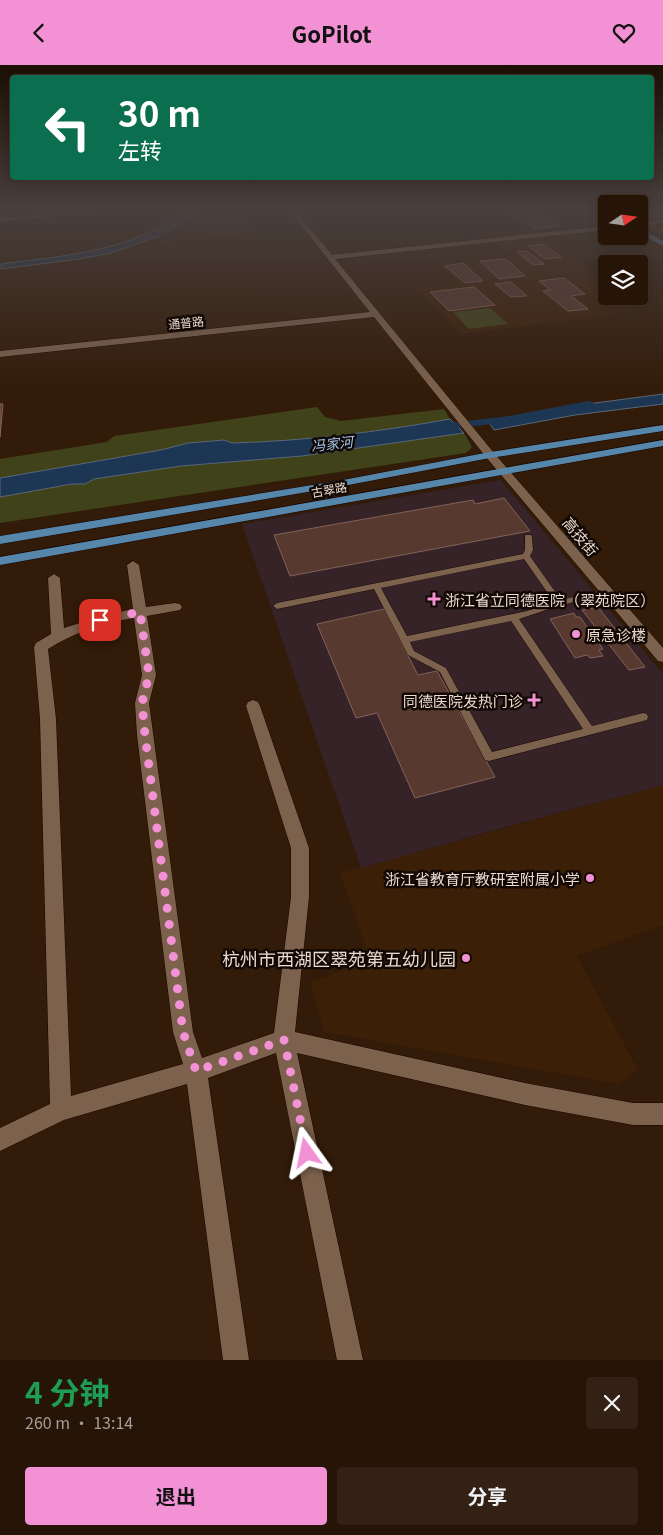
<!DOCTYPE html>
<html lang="zh">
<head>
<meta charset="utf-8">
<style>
  body { margin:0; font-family:Georgia,"Noto Sans SC",serif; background:#322114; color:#f1f3f6; height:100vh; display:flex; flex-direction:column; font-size:19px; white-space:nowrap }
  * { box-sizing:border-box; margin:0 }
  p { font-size:16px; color:#a49e9b }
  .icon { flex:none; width:28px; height:28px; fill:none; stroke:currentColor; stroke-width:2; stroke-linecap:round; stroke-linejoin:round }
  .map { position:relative; height:1295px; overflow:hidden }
  .side { display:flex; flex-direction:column; background:#261406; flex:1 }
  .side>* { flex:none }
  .guide { position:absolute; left:10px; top:10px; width:644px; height:105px; border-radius:5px; box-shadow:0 2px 12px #0003,0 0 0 1px #423328; background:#0b6e4f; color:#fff; overflow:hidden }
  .needle { width:32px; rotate:77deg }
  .fabs { position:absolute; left:598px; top:130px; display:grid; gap:10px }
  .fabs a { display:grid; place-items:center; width:50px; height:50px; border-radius:5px; background:#261406; box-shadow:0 2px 12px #0003,0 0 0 1px #423328; font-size:25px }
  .pin { position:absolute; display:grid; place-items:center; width:42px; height:42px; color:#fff; margin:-21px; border-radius:10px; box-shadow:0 2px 8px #0006 }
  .me { position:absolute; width:55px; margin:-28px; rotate:348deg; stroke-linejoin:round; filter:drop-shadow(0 0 4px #0008) }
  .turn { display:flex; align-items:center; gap:18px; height:105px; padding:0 25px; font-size:22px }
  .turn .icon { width:65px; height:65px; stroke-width:2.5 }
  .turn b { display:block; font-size:35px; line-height:42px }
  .round { display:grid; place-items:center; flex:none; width:52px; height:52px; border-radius:5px; background:#322114 }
  .head { display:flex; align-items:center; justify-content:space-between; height:85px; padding:0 25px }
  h1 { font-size:30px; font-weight:700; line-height:38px; color:#1e9e55 }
  .cta { display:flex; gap:10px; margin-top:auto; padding:10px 25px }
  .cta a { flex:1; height:58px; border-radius:5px; background:#f391d5; color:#111; font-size:20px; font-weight:700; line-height:58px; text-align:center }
  .cta a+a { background:#322114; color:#f1f3f6 }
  header { display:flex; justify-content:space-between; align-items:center; height:65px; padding:0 25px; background:#f391d5; color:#111; font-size:22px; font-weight:700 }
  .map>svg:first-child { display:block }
  .built { fill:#3c1f07 }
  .medical { fill:#352328 }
  .green { fill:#40431a }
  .water { fill:#1d3653; stroke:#5a6778 }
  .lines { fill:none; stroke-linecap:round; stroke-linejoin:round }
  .canal { fill:#1d3653; fill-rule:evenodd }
  .building { fill:#583930; stroke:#836258 }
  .highway-tunnel { stroke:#4d3826; stroke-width:7; stroke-dasharray:7 4; stroke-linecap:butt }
  .lane-casing { stroke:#190500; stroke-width:1 }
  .street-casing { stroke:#190500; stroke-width:1 }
  .secondary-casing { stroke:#190500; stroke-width:1 }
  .primary-casing { stroke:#190500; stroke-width:1 }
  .lane { fill:#7c614d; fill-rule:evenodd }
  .street { fill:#7c614d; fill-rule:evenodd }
  .secondary { fill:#7c614d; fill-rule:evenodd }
  .primary { fill:#5687ab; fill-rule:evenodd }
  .route { stroke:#f391d5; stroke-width:9; stroke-dasharray:0 16.2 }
  .poi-dot { fill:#f391d5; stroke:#120803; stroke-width:2 }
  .labels { text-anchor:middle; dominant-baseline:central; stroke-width:5; stroke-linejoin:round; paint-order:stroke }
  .far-street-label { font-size:12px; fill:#e9d9ce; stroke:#120803 }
  .far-water-label { font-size:14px; font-style:italic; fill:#a7caf6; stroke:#120803 }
  .street-label { font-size:15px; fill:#e9d9ce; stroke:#120803 }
  .poi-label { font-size:15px; fill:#e9d9ce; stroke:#120803; text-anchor:start }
  .near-poi-label { font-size:18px; fill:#e9d9ce; stroke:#120803; text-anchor:end }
</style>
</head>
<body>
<header><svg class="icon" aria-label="back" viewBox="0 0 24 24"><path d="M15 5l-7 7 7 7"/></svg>GoPilot<svg class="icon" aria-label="heart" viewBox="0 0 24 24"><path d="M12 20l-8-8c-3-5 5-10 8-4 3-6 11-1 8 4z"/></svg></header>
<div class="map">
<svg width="663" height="1295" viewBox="0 0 663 1295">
  <rect width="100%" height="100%" fill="#321b08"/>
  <path class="built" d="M207,145H239L255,168L160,177Z
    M544,173L588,204L581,206L606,224V231H617L638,246L461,269L418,224L460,219L440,199L512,191L495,177Z
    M663,720V860L577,891L638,1005L619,1019L324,967L310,917L371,896L340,808Z"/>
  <path class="medical" d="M501,415L663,609V720L491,766L361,803L242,459Z"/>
  <path class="green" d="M490,243L508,259L469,264L453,247Z
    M317,342L325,352L341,356L444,344L450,354C378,367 305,376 232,378L224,375L188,378L161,385L0,413V394L107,377L114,371Z
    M464,368L472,382L466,388L0,458V432L72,419H85L94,414L181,401L302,391Z"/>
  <path class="water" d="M186,145H201L160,171L111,188L79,194L1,204V199C67,190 131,187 186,145Z
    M663,329V339L575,350L494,365L488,356L565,342Z
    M450,354L464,368L302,391L181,401L94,414L85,419H72L0,432V413L161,385L188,378L224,375L232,378C305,376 378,367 450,354Z"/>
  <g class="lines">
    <path class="canal" d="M588,336L592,337L594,339L592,341L509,357L433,366L427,363L433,360L509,351Z"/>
  </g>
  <path class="building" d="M507,145H536L560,161L535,164Z
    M639,145H645L654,150L662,149L663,152L651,154Z
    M543,179L561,192L545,194L528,181Z
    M527,186L544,199L533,200L517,187Z
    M506,194L525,211L499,214L480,196Z
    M463,198L483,216L465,218L445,201Z
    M564,213L585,229L571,231L588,244L568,246L543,226L550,225L539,216Z
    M511,217L527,231L511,232L495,219Z
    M474,222L495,240L449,246L430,227Z
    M0,339H3L0,372Z
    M504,433L530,466L290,511L274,470L473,435L475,439Z
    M598,542L645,602L629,605L582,545Z
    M384,544L418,610L437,606L495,712L415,733L377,648L356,653L317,559Z
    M574,548L576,552H580L603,584L599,585L603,591L590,593L587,590L575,593L550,554Z"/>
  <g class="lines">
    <path class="highway-tunnel" d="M639,154L663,167"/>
    <defs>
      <path id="lane" d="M525,470H531L532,472L533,485L530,491L561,535L607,524L611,527L610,529L561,540L519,554L592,661L643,648L647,649L648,652L647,655L489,696L485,695L440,607L408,590L374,524L277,544L273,541L277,538L523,489L525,485ZM524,494L554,537L527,546L407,571L381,523ZM511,556L583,664L492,687L446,603L414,586L410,577Z"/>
      <path id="street" d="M133,496L139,500L146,542L175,538L180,539L182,542L180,545L147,551L156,610L149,638L193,967L202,993L274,968L291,832V783L246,641L248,637L253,635L258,637L260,641L309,783V832L295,967L525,1018L633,1038H663V1060H633L525,1040L297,988L363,1295H337L276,988L208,1013L249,1295H223L187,1019L64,1055L0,1086V1063L50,1039L40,654L34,582L36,578L51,569L48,513L54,509L60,513L64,563L105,550L133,544L127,500ZM134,553L142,610L135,638L137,670L173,967L183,999L71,1031L56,654L48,584C75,567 103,558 134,553Z"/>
      <path id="secondary" d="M88,145H112L0,157V153Z
        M289,145H295L332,190L606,161V165L335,194L494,388L663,583V597L658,596L486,392L374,252L0,292V286L370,247Z
        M663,154V158L646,160L643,158Z"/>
      <path id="primary" d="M600,145H606V149Z
        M639,163L663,176V181L639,168Z
        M663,360V366L490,393L343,421L0,479V471L343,415L490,387Z
        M663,375V381L0,500V492Z"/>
    </defs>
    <use href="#lane" class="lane-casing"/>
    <use href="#street" class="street-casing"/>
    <use href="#secondary" class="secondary-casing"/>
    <use href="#primary" class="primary-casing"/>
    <use href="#lane" class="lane"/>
    <use href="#street" class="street"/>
    <use href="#secondary" class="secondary"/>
    <use href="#primary" class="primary"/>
  </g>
  <linearGradient id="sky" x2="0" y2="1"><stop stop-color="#1c0f04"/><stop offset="0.44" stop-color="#493f3d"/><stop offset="1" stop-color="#493f3d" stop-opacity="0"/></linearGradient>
  <rect width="663" height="326" fill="url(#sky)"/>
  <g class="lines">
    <path class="route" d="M100,555L140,547L149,610L142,638L145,670L183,967L196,1006L284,975L307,1088"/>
  </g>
  <g class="poi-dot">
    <path d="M431.5 526.5h5v5h5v5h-5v5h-5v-5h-5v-5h5z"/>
    <circle cx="576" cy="569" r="5"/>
    <path d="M531.5 627.5h5v5h5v5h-5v5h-5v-5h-5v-5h5z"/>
    <circle cx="590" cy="813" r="5"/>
    <circle cx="466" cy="893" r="5"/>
  </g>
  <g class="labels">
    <g class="far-street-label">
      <text transform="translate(186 257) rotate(-6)">通普路</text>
      <text transform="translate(329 424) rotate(-10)">古翠路</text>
    </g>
    <g class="far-water-label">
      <text transform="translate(332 378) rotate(-6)">冯家河</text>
    </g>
    <g class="street-label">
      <text transform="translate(581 471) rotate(50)">高技街</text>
    </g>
    <g class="poi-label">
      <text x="445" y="534">浙江省立同德医院（翠苑院区）</text>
      <text x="586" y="569">原急诊楼</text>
      <text x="523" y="635" text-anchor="end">同德医院发热门诊</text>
      <text x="580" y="813" text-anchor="end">浙江省教育厅教研室附属小学</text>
    </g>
    <g class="near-poi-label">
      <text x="456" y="893">杭州市西湖区翠苑第五幼儿园</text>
    </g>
  </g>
</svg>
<div class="fabs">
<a><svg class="needle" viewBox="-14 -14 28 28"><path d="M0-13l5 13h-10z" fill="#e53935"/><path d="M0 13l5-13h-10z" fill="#a49e9b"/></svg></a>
<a><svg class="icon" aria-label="layers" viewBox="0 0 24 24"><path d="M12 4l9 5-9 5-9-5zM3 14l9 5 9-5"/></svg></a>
</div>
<div class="pin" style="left:100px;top:555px;background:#d93025"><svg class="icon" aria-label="arrive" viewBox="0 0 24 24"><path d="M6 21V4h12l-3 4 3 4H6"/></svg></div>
<svg class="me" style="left:307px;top:1088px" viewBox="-20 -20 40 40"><path d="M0-17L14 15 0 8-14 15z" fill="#f391d5" stroke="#fff" stroke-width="4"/></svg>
<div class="guide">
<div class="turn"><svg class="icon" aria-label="left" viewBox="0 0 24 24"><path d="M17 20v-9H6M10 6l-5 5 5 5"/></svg><div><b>30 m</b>左转</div></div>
</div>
</div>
<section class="side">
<div class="head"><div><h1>4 分钟</h1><p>260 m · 13:14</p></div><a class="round"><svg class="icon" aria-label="close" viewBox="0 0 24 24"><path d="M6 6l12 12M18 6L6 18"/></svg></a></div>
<div class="cta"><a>退出</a><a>分享</a></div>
</section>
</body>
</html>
